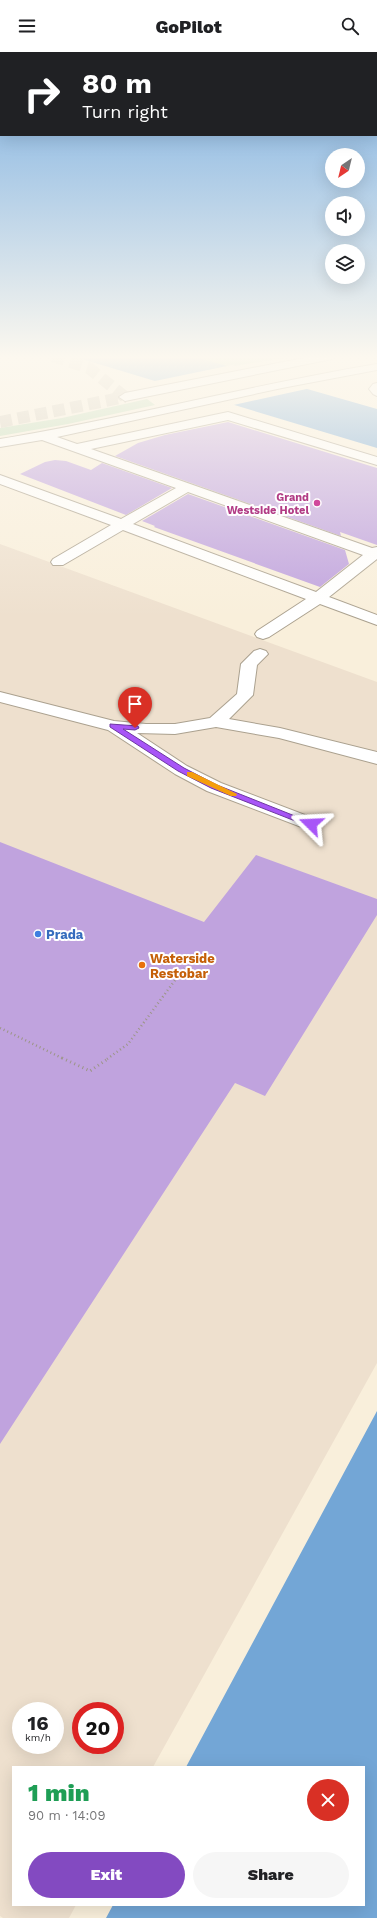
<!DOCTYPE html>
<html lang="en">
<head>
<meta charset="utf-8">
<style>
  body { margin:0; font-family:"Work Sans",sans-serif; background:#f6f6f6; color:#202124; height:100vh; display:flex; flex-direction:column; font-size:15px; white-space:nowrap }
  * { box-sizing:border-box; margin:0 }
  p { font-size:13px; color:#757577 }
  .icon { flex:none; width:22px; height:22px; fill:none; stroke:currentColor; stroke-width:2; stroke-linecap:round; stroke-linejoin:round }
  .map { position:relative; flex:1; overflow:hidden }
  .side { position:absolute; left:12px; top:1714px; width:353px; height:140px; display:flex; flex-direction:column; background:#fff; border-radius:0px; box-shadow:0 4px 16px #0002 }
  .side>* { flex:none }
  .guide { position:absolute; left:0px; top:0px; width:377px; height:84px; box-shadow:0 4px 16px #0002; background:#202124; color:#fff; overflow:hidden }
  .needle { width:26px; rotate:215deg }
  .controls { position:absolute; left:325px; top:96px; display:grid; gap:8px }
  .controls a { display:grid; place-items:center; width:40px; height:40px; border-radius:50%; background:#fff; box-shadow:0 4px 16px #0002; font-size:20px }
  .speed { position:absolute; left:12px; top:1650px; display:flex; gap:8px; font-size:20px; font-weight:700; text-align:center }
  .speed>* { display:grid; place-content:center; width:52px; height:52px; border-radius:50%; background:#fff; box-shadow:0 4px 16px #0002; line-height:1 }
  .speed small { font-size:10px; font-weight:400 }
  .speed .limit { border:6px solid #d22; background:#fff; color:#111 }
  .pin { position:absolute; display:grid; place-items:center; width:34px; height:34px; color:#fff; margin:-41px -17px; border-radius:50% 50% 50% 0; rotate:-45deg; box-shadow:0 0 4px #0007 }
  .pin .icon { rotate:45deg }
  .me { position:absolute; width:44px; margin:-22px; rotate:291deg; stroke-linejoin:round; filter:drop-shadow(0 0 3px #0008) }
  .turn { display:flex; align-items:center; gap:14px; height:84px; padding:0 16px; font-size:18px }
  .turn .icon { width:52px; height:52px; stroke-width:2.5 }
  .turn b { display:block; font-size:28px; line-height:34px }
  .round { display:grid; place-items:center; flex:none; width:42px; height:42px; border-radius:21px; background:#f6f6f6 }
  .overview { display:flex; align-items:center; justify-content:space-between; height:68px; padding:0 16px }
  h1 { font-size:24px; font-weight:800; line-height:30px; color:#1e9e55 }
  .action { display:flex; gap:8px; margin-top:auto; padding:8px 16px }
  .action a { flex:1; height:46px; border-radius:24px; background:#834ac1; color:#fff; font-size:16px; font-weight:800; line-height:46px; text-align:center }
  .action a+a { background:#f6f6f6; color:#202124 }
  header { display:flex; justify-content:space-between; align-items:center; height:52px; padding:0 16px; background:#fff; font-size:18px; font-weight:800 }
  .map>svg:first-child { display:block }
  .commercial { fill:#eee0ce; fill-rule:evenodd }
  .green { fill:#bad8b2 }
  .water { fill:#73a6d6 }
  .pier { fill:#f9efdb }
  .building { fill:#c0a3de }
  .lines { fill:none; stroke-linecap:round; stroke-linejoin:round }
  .minor-tunnel { stroke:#d3cab8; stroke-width:12; stroke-dasharray:12 6; stroke-linecap:butt }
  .minor-casing { stroke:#aba18f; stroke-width:2 }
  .path-far1 { stroke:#9c9587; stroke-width:2.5; stroke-dasharray:1 3; stroke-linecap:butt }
  .path { stroke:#9c9587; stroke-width:3; stroke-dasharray:1 3.5; stroke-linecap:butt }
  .minor { fill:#fff; fill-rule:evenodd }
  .route { fill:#a855f7; stroke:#6d37a1 }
  .slow { fill:#f59e0b }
  .hotel-dot { fill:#d1479c; stroke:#fff; stroke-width:1.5 }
  .shop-dot { fill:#3f7fe0; stroke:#fff; stroke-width:1.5 }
  .food-dot { fill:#e8710a; stroke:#fff; stroke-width:1.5 }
  .labels { text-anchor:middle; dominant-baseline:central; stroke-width:4; stroke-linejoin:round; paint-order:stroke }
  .far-hotel-label { font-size:11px; font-weight:bold; fill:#b23c85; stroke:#fff; text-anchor:end }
  .shop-label { font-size:13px; font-weight:bold; fill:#366cbe; stroke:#fff; text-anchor:start }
  .food-label { font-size:13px; font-weight:bold; fill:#c56008; stroke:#fff; text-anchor:start }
</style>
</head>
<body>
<header><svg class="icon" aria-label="menu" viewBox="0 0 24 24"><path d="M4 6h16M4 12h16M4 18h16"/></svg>GoPilot<svg class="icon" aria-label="search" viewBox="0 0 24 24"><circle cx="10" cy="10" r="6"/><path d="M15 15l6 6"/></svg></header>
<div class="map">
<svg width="377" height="1866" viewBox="0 0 377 1866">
  <rect width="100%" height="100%" fill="#f9efdb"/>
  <path class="commercial" d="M0,492L377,630V1311L153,1715H13V1853H76L69,1866H3L0,1864ZM21,1659H55V1693H21ZM81,1659H115V1693H81Z"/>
  <path class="green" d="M192,304H297L228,315Z
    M147,347L155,353L68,372L0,384V376L62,366Z"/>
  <path class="water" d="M72,304H192L377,357V396Z
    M377,1359V1866H106L113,1853H364V1715H186Z"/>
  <path class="pier" d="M232,313L311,336L229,354L150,330Z"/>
  <path class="building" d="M228,370L377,416V493L340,480L341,484L115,404L138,391L165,383Z
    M55,408L66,409L91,418L102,411L172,436L126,463L20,422L45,410Z
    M188,442L345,498L349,512L320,535L154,475L155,474L142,469Z
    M0,790L204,870L256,803L377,847V863L265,1044L235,1031L0,1392Z"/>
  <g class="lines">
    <path class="minor-tunnel" d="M53,304L89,316L125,345
      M0,370L125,345"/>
    <defs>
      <path id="minor" d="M314,304H337L332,307L125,349L119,345L125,341Z
        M377,312V318L282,336L57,385L77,392L228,360L377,405V413L228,368L91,397L372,496L377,495V507L329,545L377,563V573L320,552L269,585L263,587L257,585L255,582L257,579L306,547L123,478L63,513H53L51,510L53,507L111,473L0,432V423L121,467L176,436L42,388L0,395V387C127,366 251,333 377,312ZM188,440L363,503L316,540L133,472Z
        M377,331V344L373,342L369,337L373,332Z
        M260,597L266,599L268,602L257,613L253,643L229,667L280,676L377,700V712L279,686L216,675L175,682L137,681L187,714L221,731L318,768L321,772L318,776L311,778L304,776L207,739L175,722L108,678L0,650V640L114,669L146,672H175L210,666L237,642L241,612L254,599Z"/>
    </defs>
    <use href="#minor" class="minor-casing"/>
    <path class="path-far1" d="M0,976L64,1007
      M107,1007L128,992L184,916"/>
    <path class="path" d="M62,1006L90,1019L109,1006"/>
    <use href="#minor" class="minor"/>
  </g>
  <linearGradient id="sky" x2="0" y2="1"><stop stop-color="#79aee1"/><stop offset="0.54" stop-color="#fcf8ef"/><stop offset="1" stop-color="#fcf8ef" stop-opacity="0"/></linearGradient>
  <rect width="377" height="565" fill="url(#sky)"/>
  <path class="route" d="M110,672L138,674L139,676L135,678L123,677L184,716L217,733L315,772L313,774H308L211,736L178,719L110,675Z"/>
  <path class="slow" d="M187,720H192L237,742L236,744H231L187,724Z"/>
  <circle class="hotel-dot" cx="317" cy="451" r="4"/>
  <circle class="shop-dot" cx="38" cy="882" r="4"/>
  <circle class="food-dot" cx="142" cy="913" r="4"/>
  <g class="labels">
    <g class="far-hotel-label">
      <text x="309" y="445">Grand<tspan x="309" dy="13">Westside Hotel</tspan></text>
    </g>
    <g class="shop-label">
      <text x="46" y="882">Prada</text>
    </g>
    <g class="food-label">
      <text x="150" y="906">Waterside<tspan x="150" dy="15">Restobar</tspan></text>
    </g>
  </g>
</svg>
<div class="controls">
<a><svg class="needle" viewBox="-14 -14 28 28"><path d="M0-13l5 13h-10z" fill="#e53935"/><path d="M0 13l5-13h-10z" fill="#757577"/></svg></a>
<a><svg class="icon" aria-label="sound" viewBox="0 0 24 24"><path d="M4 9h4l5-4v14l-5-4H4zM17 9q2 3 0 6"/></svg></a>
<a><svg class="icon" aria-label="layers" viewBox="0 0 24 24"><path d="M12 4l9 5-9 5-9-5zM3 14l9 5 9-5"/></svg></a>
</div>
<div class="speed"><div>16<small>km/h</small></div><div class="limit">20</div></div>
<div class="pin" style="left:135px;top:676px;background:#d93025"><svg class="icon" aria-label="arrive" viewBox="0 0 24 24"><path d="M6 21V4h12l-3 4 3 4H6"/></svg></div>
<svg class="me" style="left:311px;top:772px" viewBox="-20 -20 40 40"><path d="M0-17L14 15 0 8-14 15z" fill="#a855f7" stroke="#fff" stroke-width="4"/></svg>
<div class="guide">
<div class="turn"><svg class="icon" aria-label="right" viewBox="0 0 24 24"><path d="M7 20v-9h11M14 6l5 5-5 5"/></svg><div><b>80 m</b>Turn right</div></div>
</div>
<section class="side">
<div class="overview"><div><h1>1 min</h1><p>90 m · 14:09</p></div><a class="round" style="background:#d93025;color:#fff"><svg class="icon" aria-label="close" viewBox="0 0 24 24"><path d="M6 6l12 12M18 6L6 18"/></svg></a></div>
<div class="action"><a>Exit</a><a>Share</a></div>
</section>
</div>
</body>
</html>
